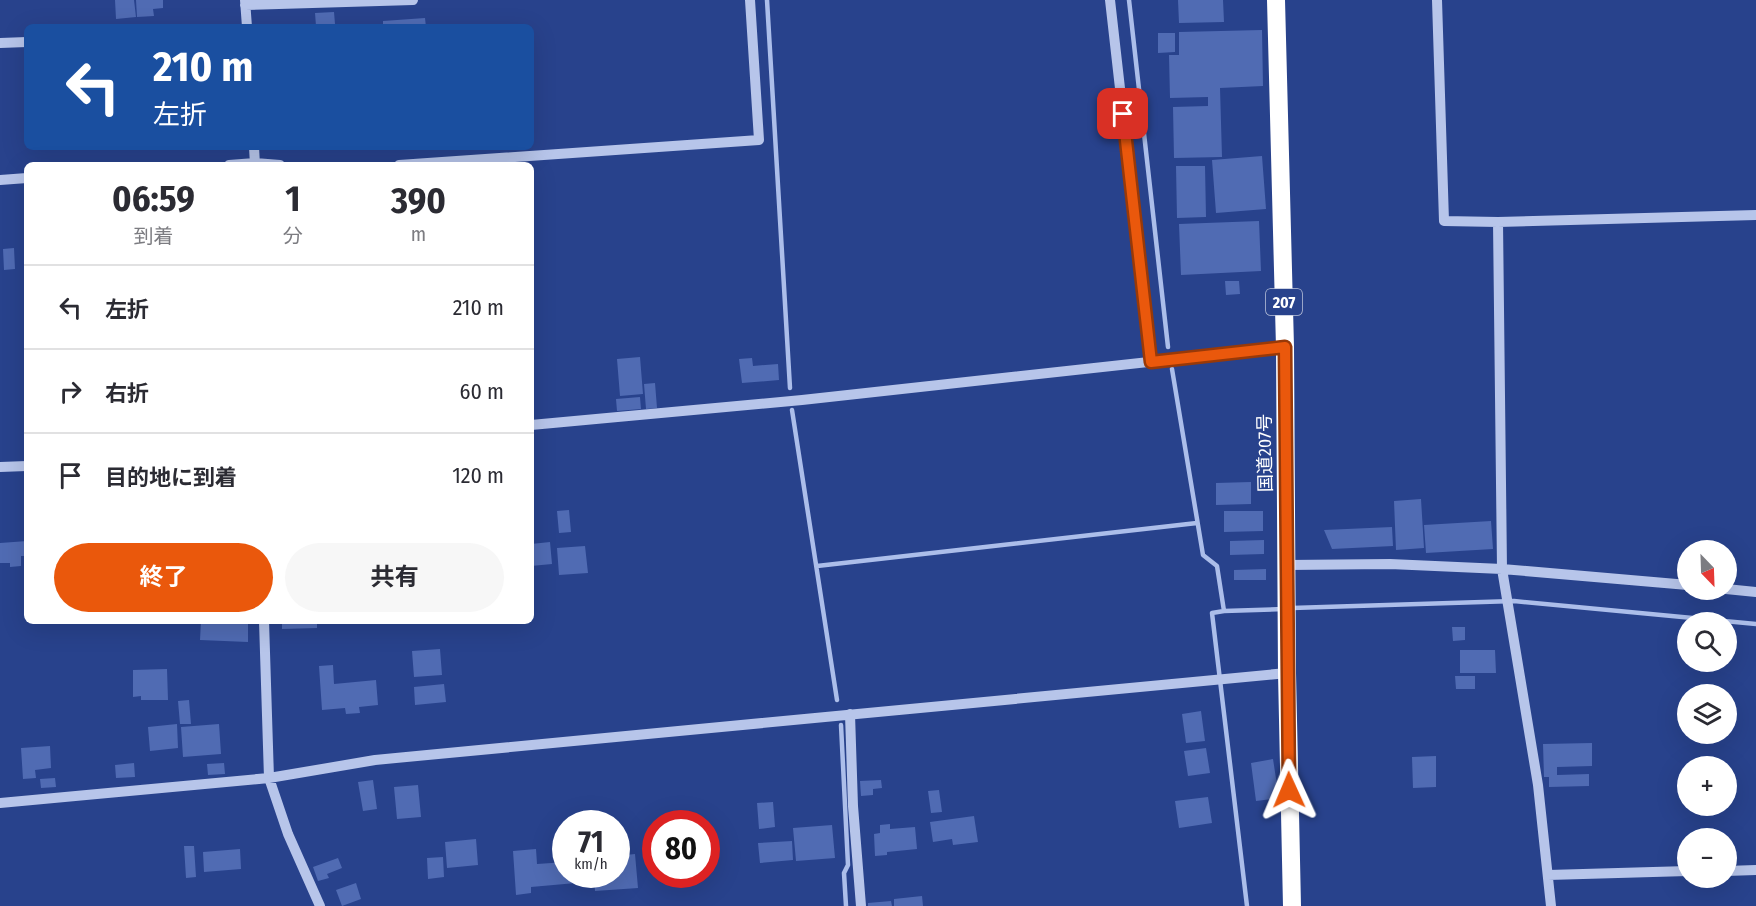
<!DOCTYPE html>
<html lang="ja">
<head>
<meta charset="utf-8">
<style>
  body { margin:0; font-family:"Fira Sans Condensed","Noto Sans JP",sans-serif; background:#f7f7f7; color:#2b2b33; height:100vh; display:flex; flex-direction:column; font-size:22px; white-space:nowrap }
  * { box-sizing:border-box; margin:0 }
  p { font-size:20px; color:#7c7c81 }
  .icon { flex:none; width:33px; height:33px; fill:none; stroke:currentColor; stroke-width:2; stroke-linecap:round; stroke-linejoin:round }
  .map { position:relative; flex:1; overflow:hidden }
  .side { position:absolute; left:24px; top:162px; width:510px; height:462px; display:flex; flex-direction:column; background:#fff; border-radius:9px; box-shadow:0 6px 24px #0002 }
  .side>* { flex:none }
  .guide { position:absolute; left:24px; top:24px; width:510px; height:126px; border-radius:9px; box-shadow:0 6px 24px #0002; background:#1a4fa0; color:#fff; overflow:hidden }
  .needle { width:39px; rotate:157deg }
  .buttons { position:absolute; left:1677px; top:540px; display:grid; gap:12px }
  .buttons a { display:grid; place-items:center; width:60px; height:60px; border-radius:50%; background:#fff; box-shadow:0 6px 24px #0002; font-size:30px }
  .speed { position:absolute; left:552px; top:810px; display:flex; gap:12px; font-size:30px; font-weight:700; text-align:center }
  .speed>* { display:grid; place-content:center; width:78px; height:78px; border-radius:50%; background:#fff; box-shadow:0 6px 24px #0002; line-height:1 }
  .speed small { font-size:15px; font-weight:400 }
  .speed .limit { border:9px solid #d22; background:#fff; color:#111 }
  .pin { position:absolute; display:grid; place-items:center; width:51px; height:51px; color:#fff; margin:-26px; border-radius:12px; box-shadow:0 3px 9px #0006 }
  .me { position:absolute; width:66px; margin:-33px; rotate:359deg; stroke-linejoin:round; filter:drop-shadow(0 0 4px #0008) }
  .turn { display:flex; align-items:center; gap:21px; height:126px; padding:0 30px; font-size:27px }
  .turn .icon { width:78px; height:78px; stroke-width:2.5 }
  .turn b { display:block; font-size:42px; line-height:51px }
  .eta { display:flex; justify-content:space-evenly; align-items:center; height:102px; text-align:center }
  .eta b { font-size:36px; font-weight:700; line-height:42px }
  .action { display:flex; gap:12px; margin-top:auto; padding:12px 30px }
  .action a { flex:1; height:69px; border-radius:36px; background:#ea580c; color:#fff; font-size:24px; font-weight:700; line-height:69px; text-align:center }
  .action a+a { background:#f7f7f7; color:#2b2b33 }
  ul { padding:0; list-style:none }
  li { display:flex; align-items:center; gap:18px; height:84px; padding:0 30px; border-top:2px solid #e1e1e2 }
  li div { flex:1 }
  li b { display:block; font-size:22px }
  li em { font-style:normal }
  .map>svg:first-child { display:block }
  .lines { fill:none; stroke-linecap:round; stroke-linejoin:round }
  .stream { stroke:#acbeea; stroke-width:4.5 }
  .building { fill:#506bb3 }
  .minor { stroke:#b7c5ea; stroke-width:10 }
  .highway { stroke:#fff; stroke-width:18 }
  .route-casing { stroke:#983908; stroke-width:15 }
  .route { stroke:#ea580c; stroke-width:10 }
  .labels { text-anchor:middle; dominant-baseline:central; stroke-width:4.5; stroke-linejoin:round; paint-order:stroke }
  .shield { fill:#28428c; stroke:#bec6dc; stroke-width:1.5 }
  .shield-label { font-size:16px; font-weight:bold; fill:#fff }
  .street-label { font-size:18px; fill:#fff; stroke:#28428c }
</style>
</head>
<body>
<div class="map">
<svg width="1756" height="906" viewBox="0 0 1756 906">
  <rect width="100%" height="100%" fill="#28428c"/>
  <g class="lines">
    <path class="stream" d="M767,0L790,388
      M1129,0L1168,347
      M1172,369L1203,555L1217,566L1224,611
      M792,410L837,700
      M817,566L1197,523
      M1292,608L1514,601L1756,624
      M841,725L848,865L844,873L846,906
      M1247,906L1212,613L1224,611L1284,609"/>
  </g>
  <path class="building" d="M115,0H134L136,17L116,19Z
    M136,0H163V8L153,9L154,16L137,17Z
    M1178,0H1223L1224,22L1179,23Z
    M334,12L335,24L316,26L315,13Z
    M425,18L426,27H383V21Z
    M1262,30L1263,86L1220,88L1222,157L1174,158L1173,107L1208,106V97L1170,98L1169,55H1179V32Z
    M1158,33H1175V52L1158,53Z
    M1262,156L1266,209L1216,213L1212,160Z
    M1176,166H1205L1206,217L1177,218Z
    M1259,221L1261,271L1181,275L1179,224Z
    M14,248L15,269L4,270L3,249Z
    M1225,281H1239L1240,294L1226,295Z
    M640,357L643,394L620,396L617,359Z
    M752,358L753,366L778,364L779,380L742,383L739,359Z
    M655,383L657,408L646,409L644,384Z
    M640,397L641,409L617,411L616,399Z
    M1251,482V504L1216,505V483Z
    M1421,499L1424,548L1396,550L1394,501Z
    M569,510L571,532L559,533L557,511Z
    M1224,511H1263V531L1224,532Z
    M1491,521L1493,549L1426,553L1424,525Z
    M1392,527L1393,546L1332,549L1324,530Z
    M1264,540V554L1230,555V541Z
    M27,541V556H21V566L10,567V563H0V543Z
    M550,542L552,564L531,566V544Z
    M585,546L588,573L559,575L557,548Z
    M1266,569V580H1234V570Z
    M201,621H248V642L200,640Z
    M282,621H317V628L282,629Z
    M1452,627H1465V640L1453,641Z
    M440,649L442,675L414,677L412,651Z
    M1460,650H1495L1496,673H1460Z
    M333,665L334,684L376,680L378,705L359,707L360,713L346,714L345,708L322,710L319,666Z
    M167,669L168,700H141V696L133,697V670Z
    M1455,676H1475V689H1456Z
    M444,684L446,702L415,705L414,687Z
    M189,700L191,724H180L178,701Z
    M1201,711L1205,741L1186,743L1182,714Z
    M177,724L178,748L150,751L148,727Z
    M219,724L221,754L183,757L181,727Z
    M1592,743V766L1557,767V775L1589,774V786L1549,787V777H1544L1543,744Z
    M50,746L51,768L35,770L36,778L23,779L21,748Z
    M1206,748L1210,773L1188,776L1184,751Z
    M1436,756V787L1413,788L1412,757Z
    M1273,759L1279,798L1256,801L1251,763Z
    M134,763L135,777L116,778L115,765Z
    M224,763L225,774L208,775L207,764Z
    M55,778L56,787L41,788L40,779Z
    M373,780L377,809L363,811L358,782Z
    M881,780L882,788L873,789V795L861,796L860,781Z
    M418,785L421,817L397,819L394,787Z
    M939,790L942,812L931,813L928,791Z
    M1208,797L1212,823L1179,828L1175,801Z
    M773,802L775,827L759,829L757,803Z
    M974,816L978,842L953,845L952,839L933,842L930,822Z
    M890,824V829L915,827L917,849L887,852V855L875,856L874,834L880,833V825Z
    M832,825L835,858L796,861L793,828Z
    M476,839L478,865L447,868L445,842Z
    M792,841L793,860L760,863L758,843Z
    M184,846H194L196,877L186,878Z
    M240,849L241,869L204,872L203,852Z
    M536,849L537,864L566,862V874H576V883L531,887V893L516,895L513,851Z
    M635,854L638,888L595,891L594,879L580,880V874H616V856Z
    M443,857L444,877L428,879L427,858Z
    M338,858L342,868L327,874L329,878L318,881L313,867Z
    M356,883L361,899L342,906L336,890Z
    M922,896L923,906H894V899Z
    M891,901L892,906H868V903Z"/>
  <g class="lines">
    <path class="minor" d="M245,0L247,27
      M1110,0L1151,362
      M1437,0L1444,221L1498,222L1756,215
      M245,5L413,0
      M0,43L27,42
      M254,147L255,165
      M229,165L255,163L280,165
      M399,165L759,140L750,0
      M0,180L27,178
      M1498,222L1502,569L1538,785L1551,906
      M531,425L802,400L1285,347
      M0,467L27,466
      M1287,565L1390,564L1502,569L1688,585
      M1726,589L1756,592
      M264,621L269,778L288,834L320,906
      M850,714L853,806L861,906
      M0,803L269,778L375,760L1287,673
      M1726,871L1756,870
      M1548,875L1688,871"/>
    <path class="highway" d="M1276,0L1285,347L1287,673L1292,906"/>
  </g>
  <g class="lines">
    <defs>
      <path id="route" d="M1123,114L1151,362L1285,347L1289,790"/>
    </defs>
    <use href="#route" class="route-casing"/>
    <use href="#route" class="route"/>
  </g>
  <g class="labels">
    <rect class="shield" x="1266" y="289" width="36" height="26" rx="4.5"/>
    <g class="shield-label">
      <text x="1284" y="302">207</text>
    </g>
    <g class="street-label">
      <text transform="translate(1265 453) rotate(-91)">国道207号</text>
    </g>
  </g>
</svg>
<div class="buttons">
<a><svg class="needle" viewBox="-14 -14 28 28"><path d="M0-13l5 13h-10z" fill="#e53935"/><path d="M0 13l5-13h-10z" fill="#7c7c81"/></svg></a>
<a><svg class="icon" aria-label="search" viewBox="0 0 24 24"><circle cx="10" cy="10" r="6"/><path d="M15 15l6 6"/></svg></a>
<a><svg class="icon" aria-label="layers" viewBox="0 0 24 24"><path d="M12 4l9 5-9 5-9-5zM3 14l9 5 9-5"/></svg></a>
<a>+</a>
<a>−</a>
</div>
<div class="speed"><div>71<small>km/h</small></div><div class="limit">80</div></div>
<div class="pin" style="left:1123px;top:114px;background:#d93025"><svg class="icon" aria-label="arrive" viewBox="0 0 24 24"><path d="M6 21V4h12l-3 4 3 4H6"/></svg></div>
<svg class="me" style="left:1289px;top:790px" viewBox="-20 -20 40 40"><path d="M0-17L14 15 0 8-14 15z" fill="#ea580c" stroke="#fff" stroke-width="4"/></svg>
<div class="guide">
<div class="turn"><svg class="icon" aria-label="left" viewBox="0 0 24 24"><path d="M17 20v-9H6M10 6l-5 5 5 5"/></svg><div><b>210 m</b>左折</div></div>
</div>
<section class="side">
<div class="eta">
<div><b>06:59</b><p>到着</p></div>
<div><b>1</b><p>分</p></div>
<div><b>390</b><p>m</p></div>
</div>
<ul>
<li><svg class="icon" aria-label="left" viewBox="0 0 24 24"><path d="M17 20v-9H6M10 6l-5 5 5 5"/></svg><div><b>左折</b></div><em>210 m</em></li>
<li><svg class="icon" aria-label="right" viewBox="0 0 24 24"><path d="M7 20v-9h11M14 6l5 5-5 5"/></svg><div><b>右折</b></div><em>60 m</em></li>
<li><svg class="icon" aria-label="arrive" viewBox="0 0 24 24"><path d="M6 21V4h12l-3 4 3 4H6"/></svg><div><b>目的地に到着</b></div><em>120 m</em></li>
</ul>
<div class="action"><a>終了</a><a>共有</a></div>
</section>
</div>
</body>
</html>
